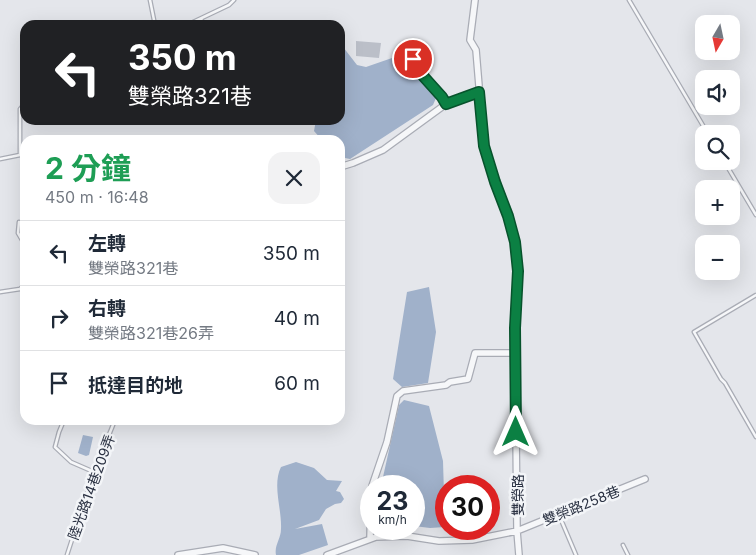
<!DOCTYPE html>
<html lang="zh-TW">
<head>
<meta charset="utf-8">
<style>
  body { margin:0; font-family:Inter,"Noto Sans TC",sans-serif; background:#f2f2f3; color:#1f2937; height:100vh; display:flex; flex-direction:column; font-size:19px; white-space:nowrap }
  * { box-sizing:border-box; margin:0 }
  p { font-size:16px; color:#747a83 }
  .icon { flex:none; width:28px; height:28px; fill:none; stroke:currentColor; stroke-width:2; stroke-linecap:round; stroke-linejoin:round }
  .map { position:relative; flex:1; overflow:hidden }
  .details { position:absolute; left:20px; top:135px; width:325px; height:290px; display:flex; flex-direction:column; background:#fff; border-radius:15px; box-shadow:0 5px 20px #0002 }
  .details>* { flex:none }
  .top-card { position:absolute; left:20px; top:20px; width:325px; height:105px; border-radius:15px; box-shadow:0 5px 20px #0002; background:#202124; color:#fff; overflow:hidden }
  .needle { width:32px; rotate:189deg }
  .controls { position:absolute; left:695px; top:15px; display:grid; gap:10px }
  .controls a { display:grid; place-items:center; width:45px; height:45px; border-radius:10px; background:#fff; box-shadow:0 5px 20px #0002; font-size:25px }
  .speed { position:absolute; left:360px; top:475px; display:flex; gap:10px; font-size:25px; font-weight:700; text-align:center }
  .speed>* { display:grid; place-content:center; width:65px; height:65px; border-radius:50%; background:#fff; box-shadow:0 5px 20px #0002; line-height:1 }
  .speed small { font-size:12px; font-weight:400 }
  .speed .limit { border:8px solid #d22; background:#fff; color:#111 }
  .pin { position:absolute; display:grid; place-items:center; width:42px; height:42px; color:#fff; margin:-21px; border:2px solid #fff; border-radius:50%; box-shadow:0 1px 5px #0007 }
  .me { position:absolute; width:55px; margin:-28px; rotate:0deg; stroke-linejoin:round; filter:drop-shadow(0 0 4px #0008) }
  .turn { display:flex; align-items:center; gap:18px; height:105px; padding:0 25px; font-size:22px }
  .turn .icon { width:65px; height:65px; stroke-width:2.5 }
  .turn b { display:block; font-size:35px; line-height:42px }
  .round { display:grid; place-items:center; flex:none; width:52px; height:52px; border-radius:15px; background:#f2f2f3 }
  .head { display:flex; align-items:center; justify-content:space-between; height:85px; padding:0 25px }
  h1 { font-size:30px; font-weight:700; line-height:38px; color:#1e9e55 }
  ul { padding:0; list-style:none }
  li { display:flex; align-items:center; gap:15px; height:65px; padding:0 25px; border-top:1px solid #e0e1e3 }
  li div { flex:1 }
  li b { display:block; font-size:19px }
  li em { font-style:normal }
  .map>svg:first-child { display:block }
  .water { fill:#a0b1ca }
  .building { fill:#bbbfc8 }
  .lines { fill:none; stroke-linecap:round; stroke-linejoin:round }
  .lane-casing { stroke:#a9acb5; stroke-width:5 }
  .street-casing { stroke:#a9acb5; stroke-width:8 }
  .lane { stroke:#f6f7f9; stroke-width:2.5 }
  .street { stroke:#f6f7f9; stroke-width:5.5 }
  .route-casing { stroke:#07532c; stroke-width:12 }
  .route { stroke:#0b8043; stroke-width:9 }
  .labels { text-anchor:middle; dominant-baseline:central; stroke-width:5; stroke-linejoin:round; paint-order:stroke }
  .street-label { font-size:14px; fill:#2b3243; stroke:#f3f5f8 }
</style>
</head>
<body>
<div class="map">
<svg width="756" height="555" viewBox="0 0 756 555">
  <rect width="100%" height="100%" fill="#e4e6eb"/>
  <path class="water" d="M340,43L357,65L366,67L392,58H408L436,98L433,105L350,159L340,157V140H322L314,131L316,120H340Z
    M429,287L436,332L428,383L402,387L393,379L407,292Z
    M404,400L429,406L443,461L445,527L430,528L414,526V486H381L399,405Z
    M83,435L93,437L89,455L86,456L78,453Z
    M296,462L314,468L327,480L342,481L336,491L340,492L344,499L341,503L335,504L326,509L319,520L295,529L322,524L328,545L299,555H276C274,545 281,539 281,529C282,509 272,485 281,467Z"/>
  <path class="building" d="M356,41L381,43L379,58L356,56Z"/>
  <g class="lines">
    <defs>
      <path id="lane" d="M150,0L155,25
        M629,0L708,134
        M201,19L204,25
        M187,25L229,5L234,0
        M0,159L20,155V109L25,103
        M724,161L756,215
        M19,222L18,233L25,245
        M0,292L20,289L25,284
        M756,295L694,332L721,379L725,383L756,437
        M64,420L59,432L55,447L71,462L94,472
        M559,515L576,555
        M623,545L628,555
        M67,555L94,472L115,420"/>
      <path id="street" d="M475,0L470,40L476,50L484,146L495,183L508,216L515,242L518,271L515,328L517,531L519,555
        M413,59L424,77L442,97L446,104
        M340,167L353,163L383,150L446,104L479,92
        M372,486L387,442L397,396L403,391L446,385L450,382L468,379L475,353H516
        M370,539L371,498
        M178,555L223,548L255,555
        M327,555L376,537L407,536L439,541L472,540L517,531L645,479"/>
    </defs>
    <use href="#lane" class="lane-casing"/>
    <use href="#street" class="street-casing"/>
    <use href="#lane" class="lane"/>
    <use href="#street" class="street"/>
  </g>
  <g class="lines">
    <defs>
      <path id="route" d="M413,59L424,77L442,97L446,104L479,92L484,146L495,182L508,216L515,242L518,271L515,328L516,432"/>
    </defs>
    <use href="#route" class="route-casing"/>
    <use href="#route" class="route"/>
  </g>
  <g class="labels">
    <g class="street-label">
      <text transform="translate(91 487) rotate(-70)">陸光路14巷209弄</text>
      <text transform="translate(517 495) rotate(-90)">雙榮路</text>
      <text transform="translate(581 505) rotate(-22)">雙榮路258巷</text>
    </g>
  </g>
</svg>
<div class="controls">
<a><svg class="needle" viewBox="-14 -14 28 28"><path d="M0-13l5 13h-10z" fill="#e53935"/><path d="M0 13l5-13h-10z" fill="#747a83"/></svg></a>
<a><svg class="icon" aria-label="sound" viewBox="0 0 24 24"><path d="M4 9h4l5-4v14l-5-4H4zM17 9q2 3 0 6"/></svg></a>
<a><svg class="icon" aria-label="search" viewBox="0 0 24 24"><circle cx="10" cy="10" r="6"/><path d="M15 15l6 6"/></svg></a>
<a>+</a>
<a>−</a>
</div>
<div class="speed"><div>23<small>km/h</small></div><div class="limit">30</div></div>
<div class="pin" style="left:413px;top:59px;background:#d93025"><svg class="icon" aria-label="arrive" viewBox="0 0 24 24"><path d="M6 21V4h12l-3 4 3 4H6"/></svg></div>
<svg class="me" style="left:516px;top:432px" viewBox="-20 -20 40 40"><path d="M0-17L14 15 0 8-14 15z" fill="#0b8043" stroke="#fff" stroke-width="4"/></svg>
<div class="top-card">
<div class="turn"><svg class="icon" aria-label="left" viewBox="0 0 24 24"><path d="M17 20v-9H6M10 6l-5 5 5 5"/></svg><div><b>350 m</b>雙榮路321巷</div></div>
</div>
<section class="details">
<div class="head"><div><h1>2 分鐘</h1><p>450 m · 16:48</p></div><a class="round"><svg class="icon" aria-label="close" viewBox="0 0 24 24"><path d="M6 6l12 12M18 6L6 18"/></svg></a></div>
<ul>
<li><svg class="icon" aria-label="left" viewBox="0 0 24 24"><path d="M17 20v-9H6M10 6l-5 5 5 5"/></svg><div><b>左轉</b><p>雙榮路321巷</p></div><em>350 m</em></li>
<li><svg class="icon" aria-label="right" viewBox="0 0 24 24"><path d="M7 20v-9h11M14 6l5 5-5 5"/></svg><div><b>右轉</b><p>雙榮路321巷26弄</p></div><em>40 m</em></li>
<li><svg class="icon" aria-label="arrive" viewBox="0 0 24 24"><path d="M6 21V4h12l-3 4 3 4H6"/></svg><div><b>抵達目的地</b></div><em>60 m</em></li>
</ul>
</section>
</div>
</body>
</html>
